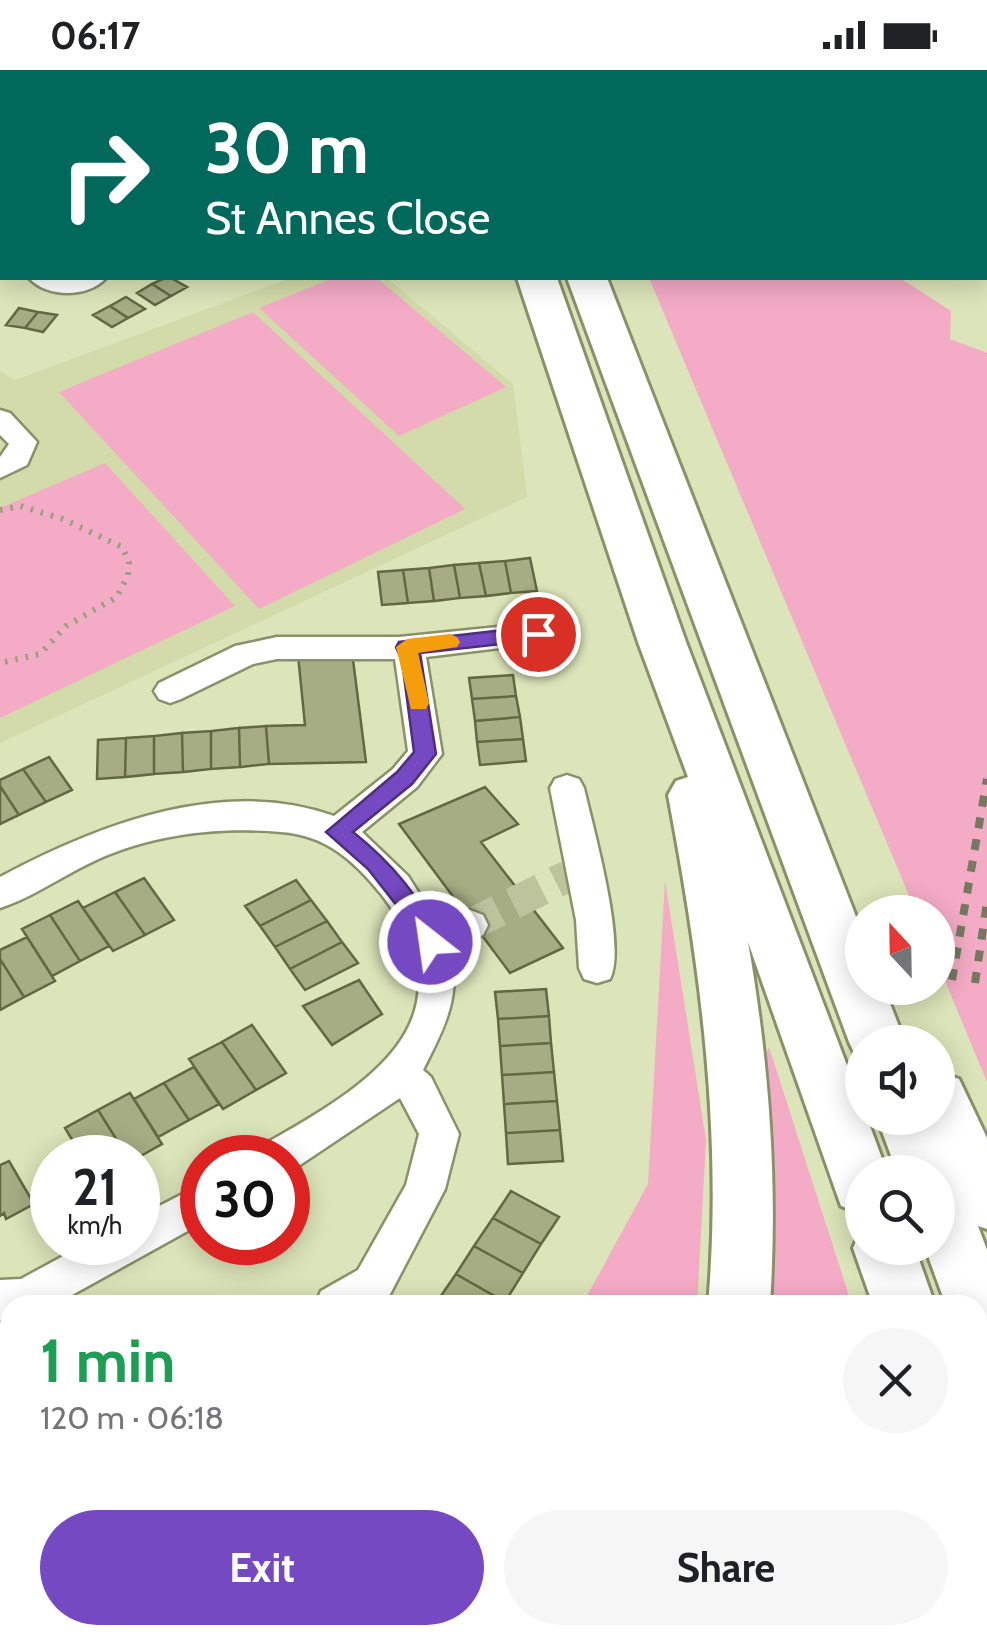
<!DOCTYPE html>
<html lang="en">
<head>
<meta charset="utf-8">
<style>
  body { margin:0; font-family:Cabin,sans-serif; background:#f6f6f6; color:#202124; height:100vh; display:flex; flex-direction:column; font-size:38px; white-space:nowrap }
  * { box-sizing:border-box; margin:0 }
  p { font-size:32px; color:#757577 }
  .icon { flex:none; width:55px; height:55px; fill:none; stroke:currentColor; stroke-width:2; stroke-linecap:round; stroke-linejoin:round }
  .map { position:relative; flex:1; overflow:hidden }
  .details { position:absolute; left:0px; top:1225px; width:988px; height:350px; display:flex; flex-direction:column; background:#fff; border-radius:30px 30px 0 0; box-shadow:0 5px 25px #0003 }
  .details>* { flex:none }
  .guide { position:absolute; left:0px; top:0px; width:988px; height:210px; box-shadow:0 5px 25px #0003; background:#00695c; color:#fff; overflow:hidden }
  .needle { width:65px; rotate:338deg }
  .tools { position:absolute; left:845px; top:825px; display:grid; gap:20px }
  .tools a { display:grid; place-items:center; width:110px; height:110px; border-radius:50%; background:#fff; box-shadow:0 5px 25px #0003; font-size:50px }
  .speed { position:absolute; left:30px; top:1065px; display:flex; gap:20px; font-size:50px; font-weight:700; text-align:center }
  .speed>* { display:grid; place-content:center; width:130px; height:130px; border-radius:50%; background:#fff; box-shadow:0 5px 25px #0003; line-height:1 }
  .speed small { font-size:25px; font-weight:400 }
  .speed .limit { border:15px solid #d22; background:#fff; color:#111 }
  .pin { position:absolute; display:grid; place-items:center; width:85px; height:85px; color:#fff; margin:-42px; border:5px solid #fff; border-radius:50%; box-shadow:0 2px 10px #0007 }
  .me { position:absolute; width:110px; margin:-55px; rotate:330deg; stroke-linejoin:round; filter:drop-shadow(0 0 8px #0008) }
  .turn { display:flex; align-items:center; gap:35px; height:210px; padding:0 40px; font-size:45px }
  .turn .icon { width:130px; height:130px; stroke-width:2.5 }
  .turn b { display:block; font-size:70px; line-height:85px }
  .round { display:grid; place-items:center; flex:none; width:105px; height:105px; border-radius:52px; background:#f6f6f6 }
  .head { display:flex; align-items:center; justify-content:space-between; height:170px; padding:0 40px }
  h1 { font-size:60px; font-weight:700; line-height:75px; color:#1e9e55 }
  .cta { display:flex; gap:20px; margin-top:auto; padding:20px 40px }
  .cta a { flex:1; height:115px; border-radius:60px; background:#7549c1; color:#fff; font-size:40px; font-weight:700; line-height:115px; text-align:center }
  .cta a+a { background:#f6f6f6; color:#202124 }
  .status { display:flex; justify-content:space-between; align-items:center; height:70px; padding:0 50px; background:#fff; direction:ltr }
  .status svg { height:28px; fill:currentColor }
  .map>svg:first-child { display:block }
  .built { fill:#d2dba9 }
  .green { fill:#f4abc5 }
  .building { fill:#a6ad84; stroke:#626842; stroke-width:2.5 }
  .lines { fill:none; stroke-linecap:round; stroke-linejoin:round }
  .minor-tunnel { stroke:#bcc39d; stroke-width:32; stroke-dasharray:32 16; stroke-linecap:butt }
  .minor-casing { stroke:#8a9169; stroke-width:5 }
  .highway-casing { stroke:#8a9169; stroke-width:6 }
  .path { stroke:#989e7e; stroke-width:6; stroke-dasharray:2.5 8; stroke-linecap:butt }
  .minor { fill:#fff; fill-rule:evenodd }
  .highway { fill:#fff; fill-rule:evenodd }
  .rail-far1 { stroke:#74795f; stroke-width:8; stroke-dasharray:11 11; stroke-linecap:butt }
  .rail { stroke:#74795f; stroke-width:9; stroke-dasharray:15 15; stroke-linecap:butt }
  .route { fill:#7549c1; stroke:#4c2f7d; stroke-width:2.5 }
  .slow { fill:#f59e0b }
</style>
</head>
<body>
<div class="status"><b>06:17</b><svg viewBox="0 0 49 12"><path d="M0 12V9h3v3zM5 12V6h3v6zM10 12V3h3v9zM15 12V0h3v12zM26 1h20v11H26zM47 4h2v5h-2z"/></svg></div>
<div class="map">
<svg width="987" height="1575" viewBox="0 0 987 1575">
  <rect width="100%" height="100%" fill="#dce4b9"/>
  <path class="built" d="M291,208H387L513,314L527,427L0,673V301L15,310Z"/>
  <path class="green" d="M333,208H377L506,317L399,366L259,238Z
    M649,208H900L951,241L950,269L987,283V1012L938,894V842H916Z
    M253,242L465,439L259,539L59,322Z
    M105,393L235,536L0,648V438Z
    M665,811L706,1070L697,1235H582L648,1114Z
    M769,977L852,1235H761L772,1066L765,985Z
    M258,1565H960L963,1575H242Z"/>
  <path class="building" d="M165,208H171L187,217L171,226L152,214Z
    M152,214L171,226L155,235L137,223Z
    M126,227L145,239L128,248L110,236Z
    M110,236L128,248L112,257L93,245Z
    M19,238L38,242L25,258L6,255Z
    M38,242L57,245L43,262L25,258Z
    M530,488L537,521L511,523L505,491Z
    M505,491L511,523L486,526L479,493Z
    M479,493L486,526L460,528L454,495Z
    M454,495L460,528L434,531L429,498Z
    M429,498L434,531L408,533L403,500Z
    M403,500L408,533L382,535L378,502Z
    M352,582L366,692L269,694L266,656L305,655L298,585Z
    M513,605L516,626L472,629L469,608Z
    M516,626L520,647L475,651L472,629Z
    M520,647L523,669L477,672L475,651Z
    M266,656L269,694L240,697L239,658Z
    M239,658L240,697L211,699V661Z
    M211,661V699L183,702L182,663Z
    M182,663L183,702L154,704V666Z
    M154,666V704L125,707L126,668Z
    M126,668L125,707L97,709L98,670Z
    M523,669L526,691L480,695L477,672Z
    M49,687L72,720L46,732L23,699Z
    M23,699L46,732L19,745L0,716V710Z
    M0,716L19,745L0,754Z
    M485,717L518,754L481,772L563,878L510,903L399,754Z
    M144,808L174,850L145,865L115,822Z
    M296,810L311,830L260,856L245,836Z
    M115,822L145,865L113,881L83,838Z
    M311,830L327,851L275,877L260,856Z
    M78,831L109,876L80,891L50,845Z
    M50,845L80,891L52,906L22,859Z
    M327,851L342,872L290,899L275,877Z
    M27,867L55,911L24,927L0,889V880Z
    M342,872L358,893L305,920L290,899Z
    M0,889L24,927L0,940Z
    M359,910L382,944L332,975L303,936Z
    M546,919L549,946L498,949L495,922Z
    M549,946L551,973L500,976L498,949Z
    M252,955L286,1003L256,1020L222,972Z
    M222,972L256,1020L223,1039L189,989Z
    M551,973L554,1002L502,1005L500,976Z
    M194,997L219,1034L189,1050L164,1013Z
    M554,1002L557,1031L504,1034L502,1005Z
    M164,1013L189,1050L158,1067L134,1029Z
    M130,1023L162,1074L137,1088H128L98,1040Z
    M557,1031L560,1060L506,1063L504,1034Z
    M98,1040L128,1088H83L65,1058Z
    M560,1060L563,1091L508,1094L506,1063Z
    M9,1091L34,1134L6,1149L4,1143L0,1146V1095Z
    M511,1121L559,1147L541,1174L493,1148Z
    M493,1148L541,1174L523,1203L474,1176Z
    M474,1176L523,1203L505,1232L456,1204Z
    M456,1204L505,1232L502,1235L436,1233Z
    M9,1347H10V1417L0,1413V1362Z"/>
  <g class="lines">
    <path class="minor-tunnel" d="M470,855L568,806"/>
    <defs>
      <path id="minor" d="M0,0H16L17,2H2V8Z
        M0,174L2,175V192L0,191Z
        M29,208H106C88,228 47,228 29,208Z
        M0,340L10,343L37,372L27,395L0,408V387L9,374L0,365Z
        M538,553L549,556L554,564L549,572L426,587L442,684L417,717L362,762L408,806L438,853L470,840L483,845L488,855L483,865L449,880C463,925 443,960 423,1000L431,1007L459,1064L445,1119L388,1228L375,1235H315L321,1221L358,1200L406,1115L419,1064L400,1028L291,1101L288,1102V1088H257L263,1075C364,1018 480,951 381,824C354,790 325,765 281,762C217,756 146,765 88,794C59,808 31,828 0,838V807C98,755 222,706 334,746L393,699L408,681L395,589H277L253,594L181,629L170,633L159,629L154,621L159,613L235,576L277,567H399Z
        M567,705L579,709L584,718C593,758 627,876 610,909L597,913L584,909L579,898L576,850L550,718L555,709Z
        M202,1114V1153L54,1235H10V1249L0,1250V1210L21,1209L89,1172H138V1147Z"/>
      <path id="highway" d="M447,0H481L482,2H448Z
        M493,0H527V2H493Z
        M517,208H557L686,572L862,1035V1048H867L887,1102H862V1144L841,1136L748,872C769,993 778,1112 770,1235H708C723,1062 700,895 668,725L676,711L688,707L638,572Z
        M567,208H607L862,862V918H884L905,972H862V991L857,989L849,972Z
        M938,1002L959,1009L987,1068V1159L978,1156L987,1180V1261L978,1264V1235H946L925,1178H938V1102H897L877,1048H938Z
        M862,1158V1178H915L935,1235H873L853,1178Z
        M978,1414L987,1418V1509L978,1505Z
        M628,1565H698L694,1575H624Z"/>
    </defs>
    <use href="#minor" class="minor-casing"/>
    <use href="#highway" class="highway-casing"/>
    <path class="path" d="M0,440L20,436L63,449L122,477L129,492L128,505L117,527L66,556L40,584L0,593"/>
    <use href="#minor" class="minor"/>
    <use href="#highway" class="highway"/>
    <path class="rail-far1" d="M952,910L987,709
      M975,913L987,832"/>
    <path class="rail" d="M858,1575L859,1565
      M888,1575L890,1565"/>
  </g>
  <path class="route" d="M538,556L548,564L545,569L420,583L436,684L412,714L353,762C392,793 420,827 442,872L438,879H422L408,850L368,799L326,762L397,702L414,682L402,591L396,577L399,572Z"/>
  <path class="slow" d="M450,564L457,567L460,572L457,577L418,583L429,633L426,639H411L396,577L407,569Z"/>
</svg>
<div class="tools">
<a><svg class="needle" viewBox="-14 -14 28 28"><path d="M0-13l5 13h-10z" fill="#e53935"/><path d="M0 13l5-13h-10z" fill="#757577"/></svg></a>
<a><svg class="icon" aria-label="sound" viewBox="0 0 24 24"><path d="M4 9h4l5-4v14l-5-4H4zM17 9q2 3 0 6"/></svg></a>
<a><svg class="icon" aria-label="search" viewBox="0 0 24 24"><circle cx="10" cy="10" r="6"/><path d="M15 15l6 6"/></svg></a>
</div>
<div class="speed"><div>21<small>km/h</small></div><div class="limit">30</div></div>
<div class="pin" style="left:538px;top:564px;background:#d93025"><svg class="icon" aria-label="arrive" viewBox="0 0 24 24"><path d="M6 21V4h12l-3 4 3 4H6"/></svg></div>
<svg class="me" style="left:430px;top:872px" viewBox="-20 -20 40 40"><circle r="17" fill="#7549c1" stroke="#fff" stroke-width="3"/><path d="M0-11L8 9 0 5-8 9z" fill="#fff"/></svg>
<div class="guide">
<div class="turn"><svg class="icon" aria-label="right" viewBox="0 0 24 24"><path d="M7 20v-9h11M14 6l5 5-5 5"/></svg><div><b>30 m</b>St Annes Close</div></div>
</div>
<section class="details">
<div class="head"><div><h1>1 min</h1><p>120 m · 06:18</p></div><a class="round"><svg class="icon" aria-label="close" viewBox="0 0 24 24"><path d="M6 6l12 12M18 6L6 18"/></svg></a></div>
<div class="cta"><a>Exit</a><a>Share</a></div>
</section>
</div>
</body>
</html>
